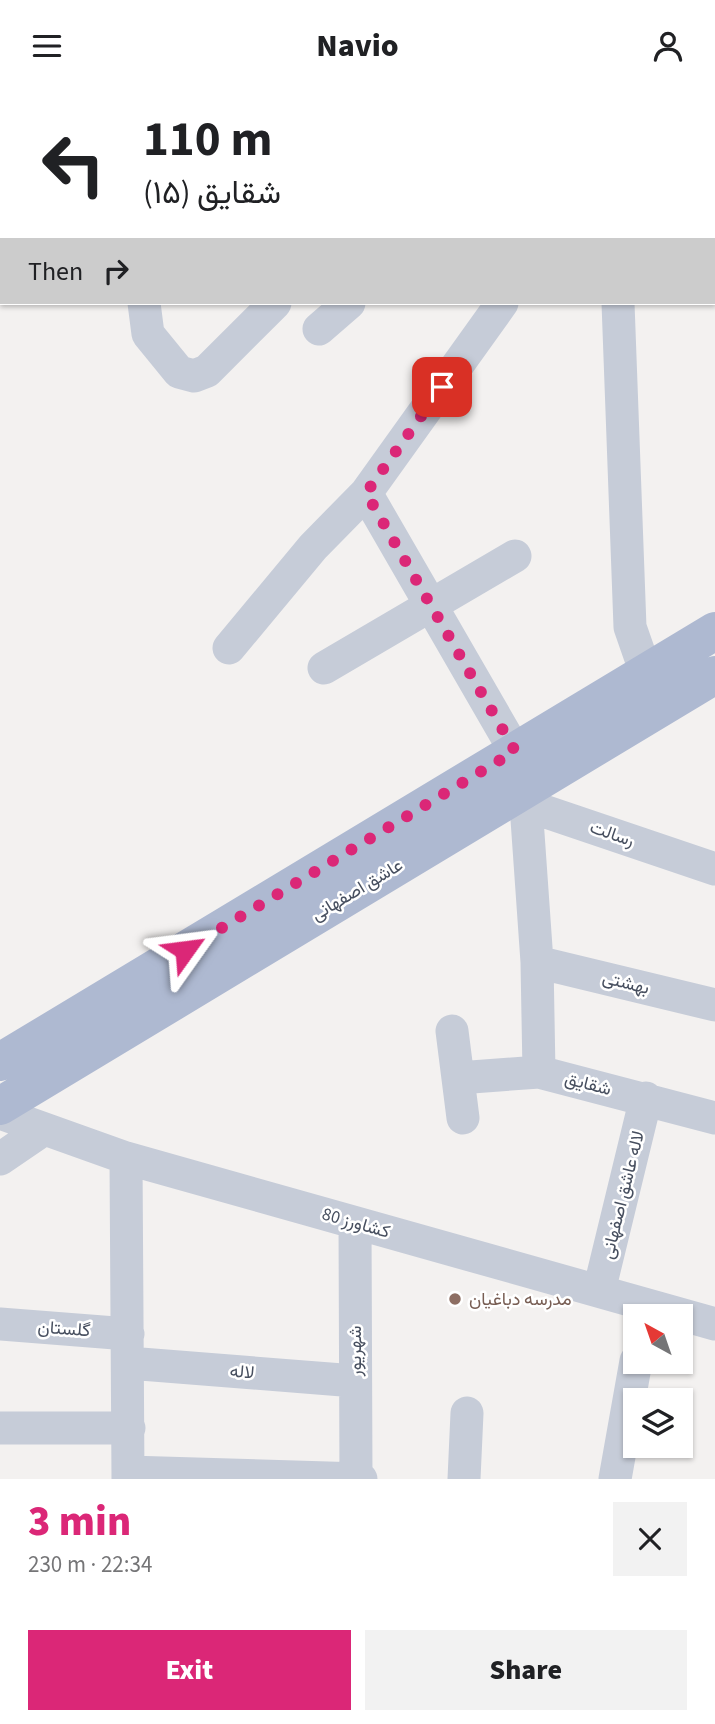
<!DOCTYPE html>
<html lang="en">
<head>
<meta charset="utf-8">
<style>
  body { margin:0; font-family:"Source Sans 3",Vazirmatn,sans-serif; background:#f2f2f2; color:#202124; height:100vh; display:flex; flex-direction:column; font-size:26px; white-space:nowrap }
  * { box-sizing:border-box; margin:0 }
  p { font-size:23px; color:#757577 }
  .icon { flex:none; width:38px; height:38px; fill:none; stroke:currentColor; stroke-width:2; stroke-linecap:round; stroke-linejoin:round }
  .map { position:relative; height:1388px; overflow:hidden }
  .sheet { display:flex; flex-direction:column; background:#fff; flex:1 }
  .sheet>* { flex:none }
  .hud { position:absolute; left:0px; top:0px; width:716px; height:214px; box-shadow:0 2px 5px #0004; background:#fff; color:#202124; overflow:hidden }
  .needle { width:46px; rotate:320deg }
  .tools { position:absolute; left:623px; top:1213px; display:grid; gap:14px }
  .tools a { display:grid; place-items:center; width:70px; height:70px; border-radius:0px; background:#fff; box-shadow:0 2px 5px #0004; font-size:35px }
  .pin { position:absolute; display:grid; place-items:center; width:60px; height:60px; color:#fff; margin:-30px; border-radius:14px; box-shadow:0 4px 10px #0006 }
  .me { position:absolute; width:77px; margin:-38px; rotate:59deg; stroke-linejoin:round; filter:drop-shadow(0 0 5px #0008) }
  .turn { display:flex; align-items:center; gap:24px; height:147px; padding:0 28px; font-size:32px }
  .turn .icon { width:91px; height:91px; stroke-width:2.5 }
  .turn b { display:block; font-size:49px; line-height:60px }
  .then { display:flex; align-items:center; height:66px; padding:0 28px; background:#0003; gap:14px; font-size:26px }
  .round { display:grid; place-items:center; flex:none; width:74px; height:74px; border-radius:0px; background:#f2f2f2 }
  .head { display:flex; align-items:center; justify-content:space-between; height:119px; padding:0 28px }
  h1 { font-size:42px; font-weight:800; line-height:52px; color:#db2777 }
  .primary-button { display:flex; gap:14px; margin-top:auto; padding:14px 28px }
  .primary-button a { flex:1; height:80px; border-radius:0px; background:#db2777; color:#fff; font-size:28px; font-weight:800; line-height:80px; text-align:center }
  .primary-button a+a { background:#f2f2f2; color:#202124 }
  header { display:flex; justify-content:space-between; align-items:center; height:91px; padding:0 28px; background:#fff; font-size:32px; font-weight:800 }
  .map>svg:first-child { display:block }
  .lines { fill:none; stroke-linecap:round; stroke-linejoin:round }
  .minor { stroke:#c6ccd8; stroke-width:33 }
  .major { stroke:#aeb9d1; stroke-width:38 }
  .route { stroke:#db2777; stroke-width:12; stroke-dasharray:0 21.6 }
  .education-dot { fill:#8d6e63; stroke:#fff; stroke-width:2.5 }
  .labels { text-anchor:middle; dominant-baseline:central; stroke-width:5; stroke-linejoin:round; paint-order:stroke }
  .street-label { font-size:18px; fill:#474f5f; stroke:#fff }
  .education-label { font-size:18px; fill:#785e54; stroke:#fff; text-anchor:start }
</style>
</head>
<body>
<header><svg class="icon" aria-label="menu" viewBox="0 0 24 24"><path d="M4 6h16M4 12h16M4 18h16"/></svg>Navio<svg class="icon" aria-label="person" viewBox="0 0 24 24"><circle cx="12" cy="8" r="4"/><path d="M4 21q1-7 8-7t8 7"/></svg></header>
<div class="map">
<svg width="715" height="1388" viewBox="0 0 715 1388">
  <rect width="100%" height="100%" fill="#f3f1f0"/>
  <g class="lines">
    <path class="minor" d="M385,0V2
      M313,2L316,0
      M643,2L645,0
      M714,10H715
      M714,58H715
      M144,212L148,243L179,281L194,285L207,280L275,212
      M618,212L630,536L646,582
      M319,238L349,212
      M366,402L515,660
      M229,557L313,456L366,402L502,212
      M324,577L515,465
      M508,708L715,778
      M526,714L537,871L539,981
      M537,871L715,914
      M452,940L463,1027
      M458,987L539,981L715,1027
      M0,1022L126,1067L715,1233
      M126,1067L128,1388
      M0,1068L44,1038
      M355,1132L356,1388
      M599,1200L646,1007
      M0,1233L128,1243
      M128,1272L355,1290
      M0,1337H129
      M128,1381L361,1388
      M464,1388L467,1322
      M615,1388L636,1270"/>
    <path class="major" d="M0,971L715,540
      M0,1015L715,584"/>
  </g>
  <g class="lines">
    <path class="route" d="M185,859L515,660L366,402L442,296"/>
  </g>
  <circle class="education-dot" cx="455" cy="1208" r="7"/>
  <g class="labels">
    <g class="street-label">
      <text transform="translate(612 743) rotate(19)">رسالت</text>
      <text transform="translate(357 799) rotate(-31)">عاشق اصفهانی</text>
      <text transform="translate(626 892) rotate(14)">بهشتی</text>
      <text transform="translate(588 993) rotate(14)">شقایق</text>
      <text transform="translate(623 1104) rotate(-76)">لاله عاشق اصفهانی</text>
      <text transform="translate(356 1132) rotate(16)">کشاورز 80</text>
      <text transform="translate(64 1238) rotate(4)">گلستان</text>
      <text transform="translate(355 1260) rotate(-90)">شهریور</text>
      <text transform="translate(242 1281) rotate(5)">لاله</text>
    </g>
    <g class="education-label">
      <text x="469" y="1208">مدرسه دباغیان</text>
    </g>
  </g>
</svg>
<div class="tools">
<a><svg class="needle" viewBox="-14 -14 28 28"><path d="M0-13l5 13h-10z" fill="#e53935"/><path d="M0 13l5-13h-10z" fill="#757577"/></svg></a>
<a><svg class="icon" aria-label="layers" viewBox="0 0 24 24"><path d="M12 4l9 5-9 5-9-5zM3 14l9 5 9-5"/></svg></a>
</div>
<div class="pin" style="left:442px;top:296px;background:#d93025"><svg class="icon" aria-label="arrive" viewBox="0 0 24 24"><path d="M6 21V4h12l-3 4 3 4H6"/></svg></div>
<svg class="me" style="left:185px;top:859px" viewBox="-20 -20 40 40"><path d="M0-17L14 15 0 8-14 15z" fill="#db2777" stroke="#fff" stroke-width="4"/></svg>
<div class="hud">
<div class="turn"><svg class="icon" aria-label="left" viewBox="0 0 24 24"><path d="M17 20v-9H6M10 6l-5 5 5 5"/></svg><div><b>110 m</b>شقایق (۱۵)</div></div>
<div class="then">Then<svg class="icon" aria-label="right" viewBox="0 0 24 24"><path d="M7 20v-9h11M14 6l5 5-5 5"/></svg></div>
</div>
</div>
<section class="sheet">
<div class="head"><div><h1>3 min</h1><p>230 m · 22:34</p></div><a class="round"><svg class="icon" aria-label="close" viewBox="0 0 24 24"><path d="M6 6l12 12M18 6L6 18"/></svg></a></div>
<div class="primary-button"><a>Exit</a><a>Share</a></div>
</section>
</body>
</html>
